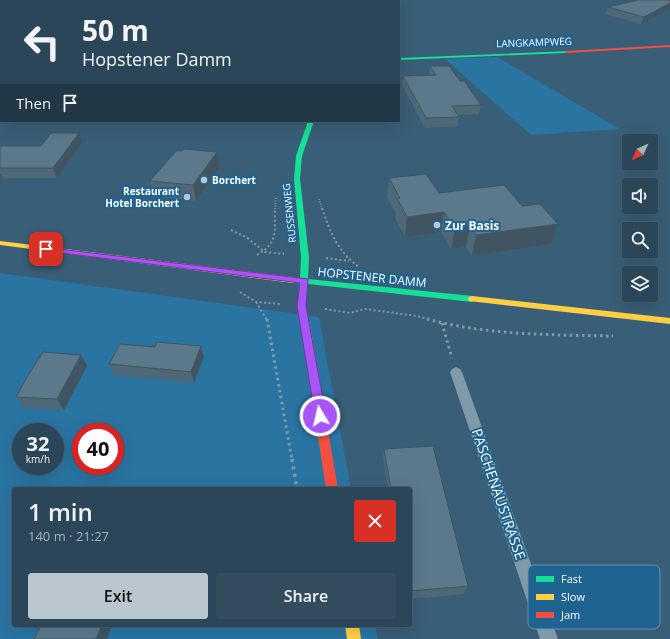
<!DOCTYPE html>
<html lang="en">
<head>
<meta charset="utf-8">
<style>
  body { margin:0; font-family:"Open Sans",sans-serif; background:#334d5f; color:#f1f3f6; height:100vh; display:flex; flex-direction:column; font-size:15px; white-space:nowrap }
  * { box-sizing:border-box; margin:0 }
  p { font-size:13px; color:#a6b1ba }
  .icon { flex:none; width:22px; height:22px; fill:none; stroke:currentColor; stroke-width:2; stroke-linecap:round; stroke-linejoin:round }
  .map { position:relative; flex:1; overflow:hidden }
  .panel { position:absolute; left:12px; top:487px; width:400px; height:140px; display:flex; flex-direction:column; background:#2b4659; border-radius:4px; box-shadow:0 4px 16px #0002,0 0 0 1px #475e6f }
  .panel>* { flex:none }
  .hud { position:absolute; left:0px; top:0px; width:400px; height:122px; box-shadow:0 4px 16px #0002,0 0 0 1px #475e6f; background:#2b4659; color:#f1f3f6; overflow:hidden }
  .needle { width:26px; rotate:225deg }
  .buttons { position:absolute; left:622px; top:134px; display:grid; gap:8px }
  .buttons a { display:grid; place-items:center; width:36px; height:36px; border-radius:4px; background:#2b4659; box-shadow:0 4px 16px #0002,0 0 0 1px #475e6f; font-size:20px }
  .speed { position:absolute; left:12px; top:423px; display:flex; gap:8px; font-size:20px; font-weight:700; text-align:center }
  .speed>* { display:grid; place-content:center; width:52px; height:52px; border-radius:50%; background:#2b4659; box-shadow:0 4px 16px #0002,0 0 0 1px #475e6f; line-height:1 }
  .speed small { font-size:10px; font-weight:400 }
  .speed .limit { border:6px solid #d22; background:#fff; color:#111 }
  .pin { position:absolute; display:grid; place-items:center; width:34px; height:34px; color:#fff; margin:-17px; border-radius:8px; box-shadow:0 2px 6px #0006 }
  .me { position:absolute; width:44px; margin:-22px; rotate:351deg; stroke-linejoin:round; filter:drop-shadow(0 0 3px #0008) }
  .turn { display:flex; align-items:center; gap:14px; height:84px; padding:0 16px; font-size:18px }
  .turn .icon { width:52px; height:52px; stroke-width:2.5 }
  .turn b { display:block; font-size:28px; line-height:34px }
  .then { display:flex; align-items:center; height:38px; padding:0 16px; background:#0003; gap:8px; font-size:15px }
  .round { display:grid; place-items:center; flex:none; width:42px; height:42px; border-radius:4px; background:#334d5f }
  .summary { display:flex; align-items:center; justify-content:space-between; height:68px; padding:0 16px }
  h1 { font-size:24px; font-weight:600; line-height:30px }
  .button { display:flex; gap:8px; margin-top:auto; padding:8px 16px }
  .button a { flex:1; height:46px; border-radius:4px; background:#bac7cf; color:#111; font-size:16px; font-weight:600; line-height:46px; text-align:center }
  .button a+a { background:#334d5f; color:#f1f3f6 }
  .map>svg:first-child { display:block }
  .green { fill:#2a74a2; fill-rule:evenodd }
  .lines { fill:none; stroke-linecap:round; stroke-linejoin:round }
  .path-far3 { stroke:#809aaa; stroke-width:1.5; stroke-dasharray:1 1.5; stroke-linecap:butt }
  .path-far2 { stroke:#809aaa; stroke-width:2; stroke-dasharray:2 2.5; stroke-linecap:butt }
  .path-far1 { stroke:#809aaa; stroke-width:3; stroke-dasharray:2.5 3.5; stroke-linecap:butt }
  .path { stroke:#809aaa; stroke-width:3.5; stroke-dasharray:3 4.5; stroke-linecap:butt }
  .lane { fill:#809aaa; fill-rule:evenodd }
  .fast { fill:#16e098; fill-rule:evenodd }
  .slow { fill:#ffcf43; fill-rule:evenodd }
  .jam { fill:#f24e42; fill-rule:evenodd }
  .wall { fill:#4f6878 }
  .shaded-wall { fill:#405561 }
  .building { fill:#5c798b; stroke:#405561 }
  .route { fill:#a855f7; stroke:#6d37a1 }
  .poi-dot { fill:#bac7cf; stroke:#1f6391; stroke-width:1.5 }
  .labels { text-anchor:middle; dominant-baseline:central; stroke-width:4; stroke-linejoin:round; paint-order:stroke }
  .far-street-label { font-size:10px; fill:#fff; stroke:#1f6391 }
  .far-poi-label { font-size:10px; font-weight:bold; fill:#fff; stroke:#1f6391; text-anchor:start }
  .poi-label { font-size:12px; font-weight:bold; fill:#fff; stroke:#1f6391; text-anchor:start }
  .street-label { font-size:12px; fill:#fff; stroke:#1f6391 }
  .near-street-label { font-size:14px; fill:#fff; stroke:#1f6391 }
  .key { fill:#1f6391; stroke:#6292b2; stroke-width:1 }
  .key-label { font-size:11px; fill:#fff }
</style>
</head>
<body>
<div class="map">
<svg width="670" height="639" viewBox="0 0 670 639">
  <rect width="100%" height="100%" fill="#395e77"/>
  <path class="green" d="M497,57L620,129L531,135L445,59Z
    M0,273L319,317L351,489H14V625H375L378,639H0ZM21,432H55V466H21ZM81,432H115V466H81Z"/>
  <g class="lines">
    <path class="path-far3" d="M319,199L322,209
      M275,209L276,197"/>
    <path class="path-far2" d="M322,208C330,232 338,252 359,267
      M231,230L246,237L265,252L284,254
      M257,255C279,242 274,232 275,208
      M326,258L349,261
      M240,292L256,302L280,304
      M256,302L267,320
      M325,309L350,313L365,309L417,316L431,320"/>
    <path class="path-far1" d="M267,319L292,460
      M427,319C485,335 553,335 613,336
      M442,323L452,358"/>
    <path class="path" d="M292,459L297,489"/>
    <path class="lane" d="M456,367L460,369L462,372L558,639H540L450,372L452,369Z"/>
    <path class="fast" d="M568,51L566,53L399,60V58Z
      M308,121H314L302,156L300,179L309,257L308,279L472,296L475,297L476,299L475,301L472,302L308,284L306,306L313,341L311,343H305L298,306L299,283L290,282L289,280L293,277L300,278L301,257L294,179L296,156Z"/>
    <path class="slow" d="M346,0H350L351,1H347Z
      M0,241L293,277L297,280L293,283L0,245Z
      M472,296L670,318V324L469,301L468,299L469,297Z
      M345,625H359L361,639H347Z"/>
    <path class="jam" d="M670,45V47L566,53L564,52L566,51Z
      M308,338L311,339L313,341L338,489H326L303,341L305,339Z"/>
  </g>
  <path class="wall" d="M670,0L641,24L605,14L608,7Z
    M430,66L460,81L481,105L479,114L458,115L459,117L458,126L425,128L402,85L403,76H429V75Z
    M83,142L57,178H3L0,181V146H41Z
    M182,151L217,152L220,167L196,201L154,196L150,181Z
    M389,178L439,193L522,206L558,224L551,244L472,256L466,247L451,249L441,232L405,237L395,218L396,213L387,197Z
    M201,346L204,357L194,383L114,375L109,364L155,347Z
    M87,366L64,410L24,408L16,397Z
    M433,446L468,586L464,594L410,599V489H388L383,459L384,449Z"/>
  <path class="shaded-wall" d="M0,3L1,6V14L0,15Z
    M670,3V8L641,24L644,17Z
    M79,133L83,142L57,178L53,168Z
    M217,152L220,167L196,201L193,185Z
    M0,173L3,178L0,181Z
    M444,212L441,232L405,237L407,217Z
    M558,224L551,244L472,256L476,235Z
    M470,226L466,247L451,249L455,228Z
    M201,346L204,357L194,383L191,372Z
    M81,355L87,366L64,410L57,399Z
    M102,625H112L107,639H96Z"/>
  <path class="building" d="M638,0H670V3L644,17L608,7Z
    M430,66H449L460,81H464L481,105L452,106L459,117L426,118L403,76L436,75Z
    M51,133H79L53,168H0V146H41Z
    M184,149L217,152L193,185L150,181L176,151H182Z
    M426,174L439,193L504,185L522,206L540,204L558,224L476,235L470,226L455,228L444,212L407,217L397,198H400L389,178Z
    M157,342L201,346L191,372L109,364L120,344L155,347Z
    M43,352L81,355L57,399L16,397L27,377Z
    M433,446L468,586L410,591V489H391L384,449Z
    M41,625H102L96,639H34Z"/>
  <path class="route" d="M43,247L308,279L306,306L326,416L324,419H316L315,416L297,306L300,283L46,251H43Z"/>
  <g class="poi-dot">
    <circle cx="204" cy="180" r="4"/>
    <circle cx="187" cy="197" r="4"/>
    <circle cx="437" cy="225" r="4"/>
  </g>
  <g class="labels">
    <g class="far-street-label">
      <text transform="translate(534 42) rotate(-2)">LANGKAMPWEG</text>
      <text transform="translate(289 213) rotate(-96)">RUSSENWEG</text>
    </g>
    <g class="far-poi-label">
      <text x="212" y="180">Borchert</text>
      <text x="179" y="191" text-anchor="end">Restaurant<tspan x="179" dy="12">Hotel Borchert</tspan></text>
    </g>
    <g class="poi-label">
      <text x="445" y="225">Zur Basis</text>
    </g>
    <g class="street-label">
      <text transform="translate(372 277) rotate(6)">HOPSTENER DAMM</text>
    </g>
    <g class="near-street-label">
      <text transform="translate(499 494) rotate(71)">PASCHENAUSTRASSE</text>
    </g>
  </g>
  <rect x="528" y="565" width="132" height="64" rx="6" class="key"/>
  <rect x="536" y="576" width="18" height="6" fill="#16e098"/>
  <rect x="536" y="594" width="18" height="6" fill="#ffcf43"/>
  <rect x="536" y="612" width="18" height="6" fill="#f24e42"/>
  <g class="key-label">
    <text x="561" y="583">Fast</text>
    <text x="561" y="601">Slow</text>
    <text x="561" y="619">Jam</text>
  </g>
</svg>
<div class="buttons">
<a><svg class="needle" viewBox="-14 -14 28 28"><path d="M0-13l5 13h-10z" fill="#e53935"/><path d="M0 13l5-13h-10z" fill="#a6b1ba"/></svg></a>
<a><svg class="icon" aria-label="sound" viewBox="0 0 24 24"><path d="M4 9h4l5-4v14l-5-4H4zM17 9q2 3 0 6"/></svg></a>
<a><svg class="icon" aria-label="search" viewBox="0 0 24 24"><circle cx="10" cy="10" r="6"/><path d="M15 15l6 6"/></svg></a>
<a><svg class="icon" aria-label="layers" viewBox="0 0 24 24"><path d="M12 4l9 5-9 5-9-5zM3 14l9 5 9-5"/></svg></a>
</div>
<div class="speed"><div>32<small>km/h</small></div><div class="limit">40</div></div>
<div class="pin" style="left:46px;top:249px;background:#d93025"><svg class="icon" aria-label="arrive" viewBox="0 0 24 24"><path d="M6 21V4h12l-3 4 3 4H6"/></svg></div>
<svg class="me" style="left:320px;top:416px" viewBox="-20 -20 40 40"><circle r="17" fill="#a855f7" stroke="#fff" stroke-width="3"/><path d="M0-11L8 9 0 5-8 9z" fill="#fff"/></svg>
<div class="hud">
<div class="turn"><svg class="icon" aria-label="left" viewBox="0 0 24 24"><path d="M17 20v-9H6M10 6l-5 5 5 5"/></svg><div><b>50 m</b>Hopstener Damm</div></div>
<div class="then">Then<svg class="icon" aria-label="arrive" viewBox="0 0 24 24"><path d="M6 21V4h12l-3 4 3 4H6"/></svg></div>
</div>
<section class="panel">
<div class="summary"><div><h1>1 min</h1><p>140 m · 21:27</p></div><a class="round" style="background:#d93025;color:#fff"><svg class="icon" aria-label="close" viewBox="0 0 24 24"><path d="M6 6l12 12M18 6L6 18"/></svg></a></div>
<div class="button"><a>Exit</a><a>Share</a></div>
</section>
</div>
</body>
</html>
